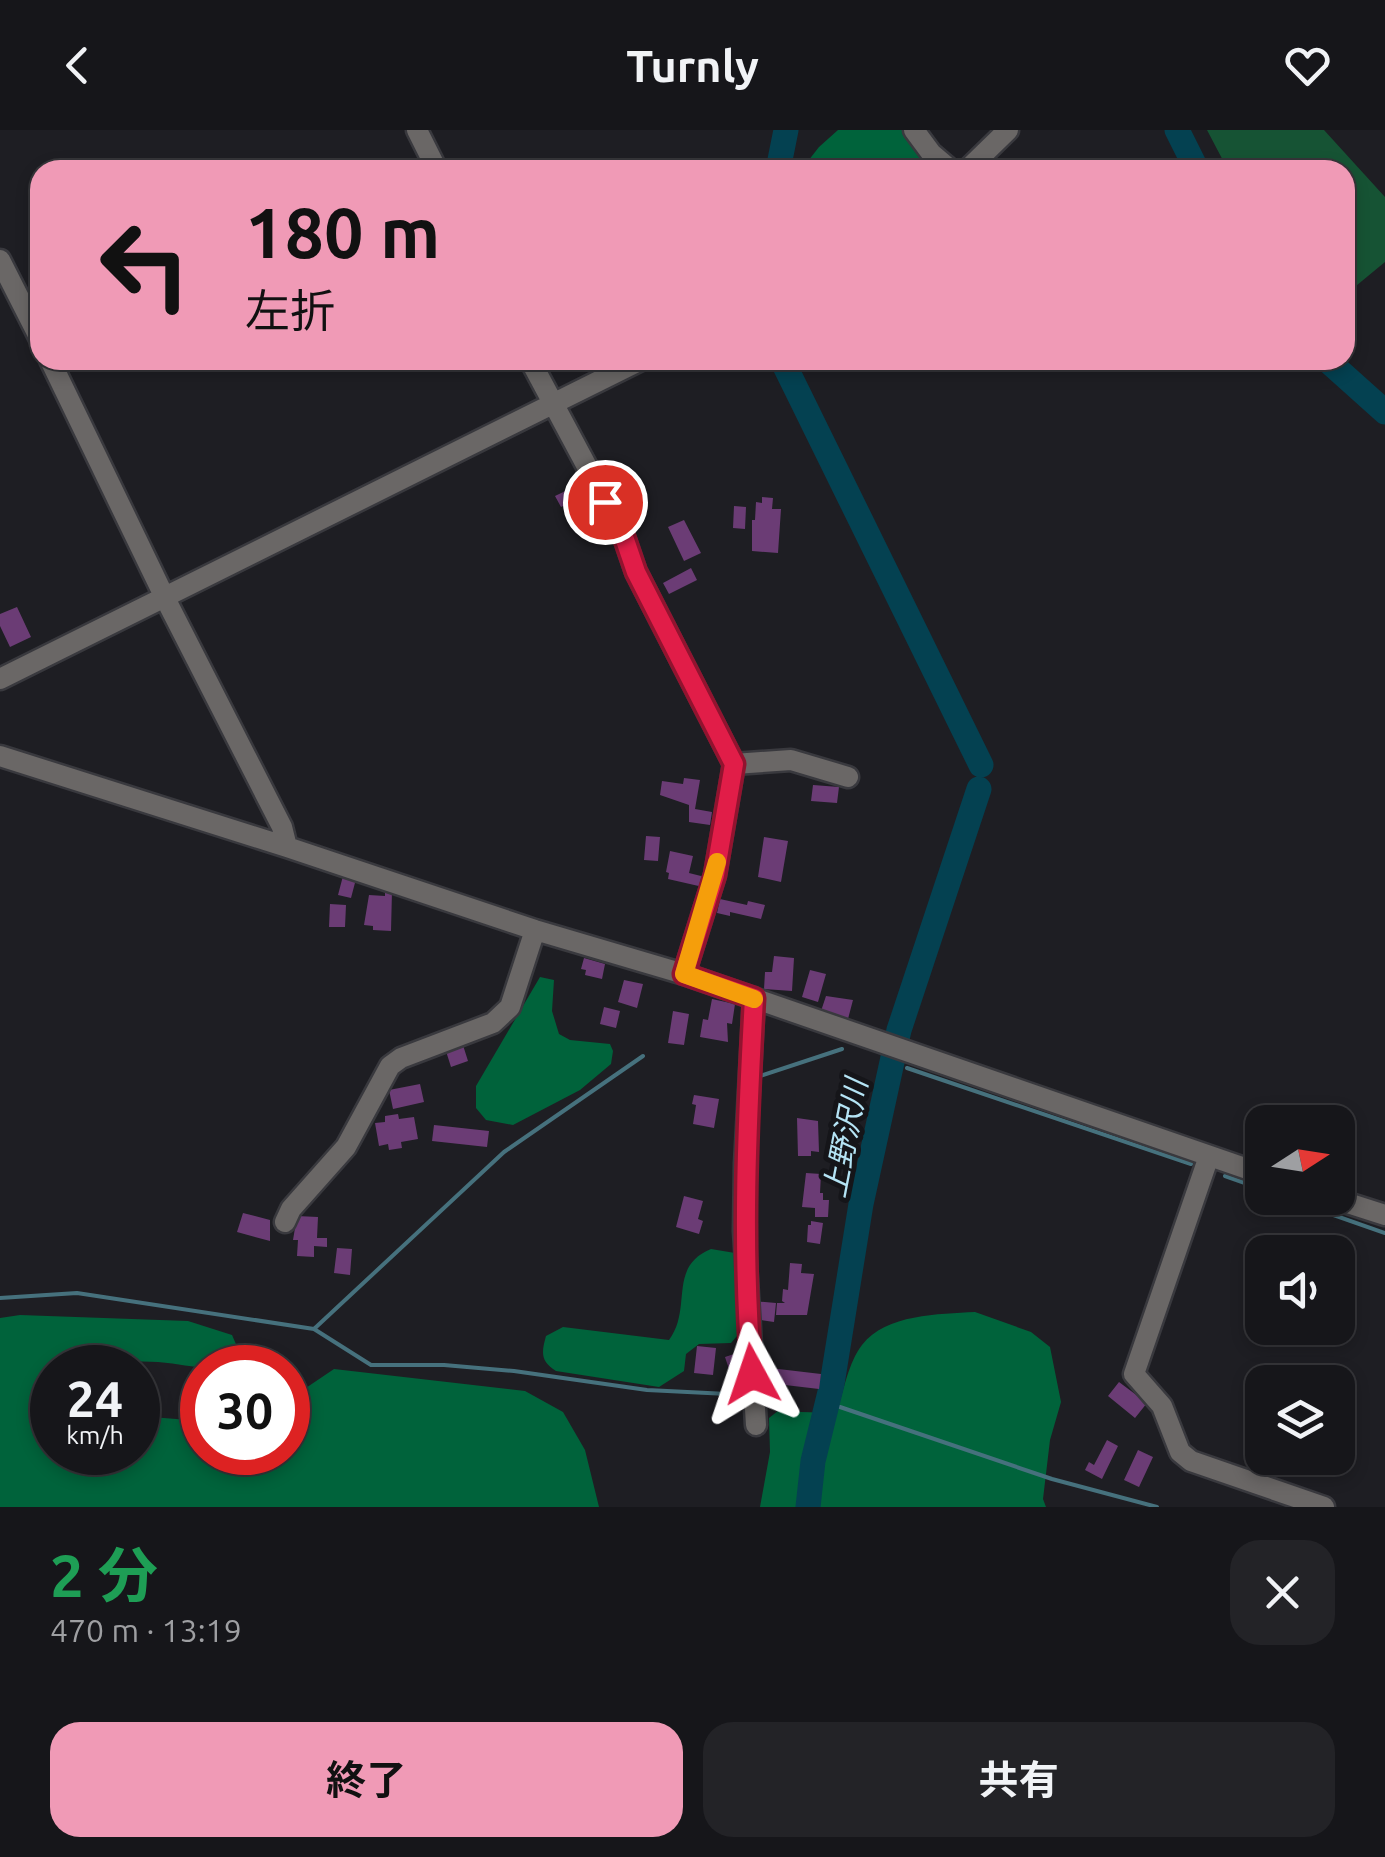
<!DOCTYPE html>
<html lang="ja">
<head>
<meta charset="utf-8">
<style>
  body { margin:0; font-family:Ubuntu,"Noto Sans JP",sans-serif; background:#232327; color:#f1f3f6; height:100vh; display:flex; flex-direction:column; font-size:38px; white-space:nowrap }
  * { box-sizing:border-box; margin:0 }
  p { font-size:32px; color:#9e9fa2 }
  .icon { flex:none; width:55px; height:55px; fill:none; stroke:currentColor; stroke-width:2; stroke-linecap:round; stroke-linejoin:round }
  .map { position:relative; height:1377px; overflow:hidden }
  .panel { display:flex; flex-direction:column; background:#16161a; flex:1 }
  .panel>* { flex:none }
  .hud { position:absolute; left:30px; top:30px; width:1325px; height:210px; border-radius:30px; box-shadow:0 5px 15px #0003,0 0 0 2px #353539; background:#f09ab6; color:#111; overflow:hidden }
  .needle { width:65px; rotate:78deg }
  .tools { position:absolute; left:1245px; top:975px; display:grid; gap:20px }
  .tools a { display:grid; place-items:center; width:110px; height:110px; border-radius:20px; background:#16161a; box-shadow:0 5px 15px #0003,0 0 0 2px #353539; font-size:50px }
  .speed { position:absolute; left:30px; top:1215px; display:flex; gap:20px; font-size:50px; font-weight:700; text-align:center }
  .speed>* { display:grid; place-content:center; width:130px; height:130px; border-radius:50%; background:#16161a; box-shadow:0 5px 15px #0003,0 0 0 2px #353539; line-height:1 }
  .speed small { font-size:25px; font-weight:400 }
  .speed .limit { border:15px solid #d22; background:#fff; color:#111 }
  .pin { position:absolute; display:grid; place-items:center; width:85px; height:85px; color:#fff; margin:-42px; border:5px solid #fff; border-radius:50%; box-shadow:0 2px 10px #0007 }
  .me { position:absolute; width:110px; margin:-55px; rotate:355deg; stroke-linejoin:round; filter:drop-shadow(0 0 8px #0008) }
  .turn { display:flex; align-items:center; gap:35px; height:210px; padding:0 50px; font-size:45px }
  .turn .icon { width:130px; height:130px; stroke-width:2.5 }
  .turn b { display:block; font-size:70px; line-height:85px }
  .round { display:grid; place-items:center; flex:none; width:105px; height:105px; border-radius:30px; background:#232327 }
  .headline { display:flex; align-items:center; justify-content:space-between; height:170px; padding:0 50px }
  h1 { font-size:60px; font-weight:700; line-height:75px; color:#1e9e55 }
  .cta { display:flex; gap:20px; margin-top:auto; padding:20px 50px }
  .cta a { flex:1; height:115px; border-radius:30px; background:#f09ab6; color:#111; font-size:40px; font-weight:700; line-height:115px; text-align:center }
  .cta a+a { background:#232327; color:#f1f3f6 }
  header { display:flex; justify-content:space-between; align-items:center; height:130px; padding:0 50px; background:#16161a; font-size:45px; font-weight:700 }
  .map>svg:first-child { display:block }
  .green { fill:#165334 }
  .forest { fill:#00633b }
  .lines { fill:none; stroke-linecap:round; stroke-linejoin:round }
  .stream { stroke:#46717d; stroke-width:4 }
  .river { stroke:#044151; stroke-width:25 }
  .building { fill:#6b3c75 }
  .minor-casing { stroke:#39393e; stroke-width:25 }
  .minor { stroke:#6a6766; stroke-width:20 }
  .route-casing { stroke:#92132f; stroke-width:25 }
  .route { stroke:#e11d48; stroke-width:18 }
  .slow { stroke:#f59e0b; stroke-width:18 }
  .labels { text-anchor:middle; dominant-baseline:central; stroke-width:10; stroke-linejoin:round; paint-order:stroke }
  .water-label { font-size:30px; font-style:italic; fill:#b5e4f5; stroke:#151519 }
</style>
</head>
<body>
<header><svg class="icon" aria-label="back" viewBox="0 0 24 24"><path d="M15 5l-7 7 7 7"/></svg>Turnly<svg class="icon" aria-label="heart" viewBox="0 0 24 24"><path d="M12 20l-8-8c-3-5 5-10 8-4 3-6 11-1 8 4z"/></svg></header>
<div class="map">
<svg width="1385" height="1377" viewBox="0 0 1385 1377">
  <rect width="100%" height="100%" fill="#1e1e23"/>
  <path class="green" d="M1207,0H1324L1385,67V132L1345,165V40H1228Z"/>
  <path class="forest" d="M838,0H910L927,27L928,40H801L819,17Z
    M540,847L554,850L552,881L559,904L570,910L610,914L613,921L611,934L580,960L513,995L486,990L476,978V956Z
    M711,1119L735,1123L740,1134L737,1206L731,1213L699,1214L686,1224L684,1241L659,1257L556,1241C541,1231 541,1224 546,1206L563,1197L669,1210C693,1178 667,1137 711,1119Z
    M975,1182L1031,1202L1050,1217L1061,1272L1050,1310L1043,1369L1046,1377H760L770,1322L769,1288L783,1277L801,1282L836,1283C844,1261 848,1233 862,1215C886,1184 939,1184 975,1182Z
    M20,1185L188,1191L232,1205L239,1221L228,1236C202,1241 185,1234 158,1232C122,1229 88,1238 52,1238V1322H138V1286L202,1291V1322H288V1270L334,1239L525,1261L563,1282L585,1320L599,1377H0V1188Z"/>
  <g class="lines">
    <path class="stream" d="M907,938L1191,1034
      M760,946L842,919
      M1225,1046L1262,1059
      M1285,1068L1385,1103
      M0,1168L77,1163L314,1199L371,1235H444L514,1241L647,1260L748,1265
      M314,1199L504,1022L643,926
      M840,1277L1052,1349L1157,1377"/>
    <path class="river" d="M1177,0L1197,40
      M778,40L786,0
      M782,230L981,635
      M1327,230L1385,282
      M808,1377L813,1331L832,1254L861,1074L899,900L979,659"/>
  </g>
  <path class="building" d="M582,353L587,365L561,377L555,366Z
    M762,367L773,368L772,379H781L778,423L752,421V390H755L756,372L762,373Z
    M592,371L604,393L601,394L604,401L586,410L581,400L577,401L570,387L574,385V378Z
    M734,376L746,377L745,399L733,398Z
    M684,390L701,423L684,431L668,397Z
    M691,438L697,450L669,464L663,453Z
    M17,477L31,507L10,517L0,496V484Z
    M684,648L700,650L695,679L712,682L710,695L689,692V675L660,665L662,651L683,654Z
    M813,655L839,657L837,673L811,671Z
    M646,706L660,707L658,731L644,730Z
    M764,707L788,711L781,752L758,747Z
    M670,721L693,726L689,743L705,747L703,757L668,749L669,743L666,742Z
    M343,746L356,749L351,768L338,765Z
    M385,761H392L391,801L373,800V796L364,795L369,765L385,766Z
    M720,769L747,775L748,771L765,775L761,789L730,782V786L717,783Z
    M330,774L346,775L345,797H329Z
    M774,826L794,828L792,861L764,859L765,842H772Z
    M584,828L605,834L602,849L585,845L586,840L581,839Z
    M810,840L826,844L818,872L802,867Z
    M624,850L643,854L637,878L618,872Z
    M826,866L853,870L848,889L821,881Z
    M712,869L735,874L732,894L727,893L728,912L700,907L703,889L708,890Z
    M604,877L620,881L616,898L600,894Z
    M673,881L689,884L684,915L668,913Z
    M462,912L468,931L451,937L445,918Z
    M420,954L424,972L393,979L389,960Z
    M694,965L719,969L714,998L693,994L696,975L692,974Z
    M398,984L399,989L414,987L418,1009L401,1012L402,1018L389,1020L388,1014L379,1016L375,993L385,992V986Z
    M797,988L818,991L819,1022L811,1021V1026H798Z
    M434,995L489,1001L487,1017L432,1011Z
    M806,1043L821,1044L820,1063H823V1070H829L828,1087H815V1078L802,1077Z
    M684,1066L703,1071L698,1089L703,1091L699,1104L676,1097Z
    M243,1083L270,1090V1111L237,1102Z
    M297,1086L318,1087L317,1108H327V1117L314,1116V1127L297,1126L298,1110H293Z
    M811,1091L823,1093L820,1114L807,1112L808,1095H811Z
    M337,1118L352,1119L350,1145L334,1143Z
    M790,1133L802,1134L801,1143L814,1144L807,1185H776L777,1173H785L782,1171L783,1159L788,1160Z
    M752,1171L776,1173L774,1192L754,1189Z
    M697,1216L716,1218L713,1245L694,1243Z
    M740,1222L746,1240L731,1245L725,1227Z
    M770,1238L821,1244L819,1259L768,1253Z
    M1119,1252L1147,1273L1135,1288L1108,1266Z
    M1107,1310L1118,1316L1102,1349L1085,1340L1089,1332L1094,1335Z
    M1138,1320L1153,1327L1139,1357L1124,1350Z"/>
  <g class="lines">
    <defs>
      <path id="minor" d="M417,0L437,40
        M914,0L931,23L951,40
        M967,40L1008,0
        M0,130L40,209
        M50,230L165,468L282,697L287,717
        M530,230L623,404L636,442L734,634L715,745L684,844
        M0,549L641,230
        M0,626L287,717L535,800L684,844L1262,1044
        M734,634L791,630L848,647
        M754,868L745,1034L744,1101L756,1295
        M1209,1026L1134,1244L1162,1276L1180,1322L1191,1331L1324,1377
        M1332,1068L1385,1085
        M285,1092L291,1079L346,1017L390,936L401,928L493,893L510,877L535,800"/>
    </defs>
    <use href="#minor" class="minor-casing"/>
    <use href="#minor" class="minor"/>
  </g>
  <g class="lines">
    <defs>
      <path id="route" d="M605,372L623,404L636,442L734,634L715,745L684,844L754,868C747,994 741,1118 752,1244"/>
    </defs>
    <use href="#route" class="route-casing"/>
    <use href="#route" class="route"/>
    <path class="slow" d="M717,732L684,844L754,869"/>
  </g>
  <g class="labels">
    <g class="water-label">
      <text transform="translate(845 1008) rotate(-79)">上野沢川</text>
    </g>
  </g>
</svg>
<div class="tools">
<a><svg class="needle" viewBox="-14 -14 28 28"><path d="M0-13l5 13h-10z" fill="#e53935"/><path d="M0 13l5-13h-10z" fill="#9e9fa2"/></svg></a>
<a><svg class="icon" aria-label="sound" viewBox="0 0 24 24"><path d="M4 9h4l5-4v14l-5-4H4zM17 9q2 3 0 6"/></svg></a>
<a><svg class="icon" aria-label="layers" viewBox="0 0 24 24"><path d="M12 4l9 5-9 5-9-5zM3 14l9 5 9-5"/></svg></a>
</div>
<div class="speed"><div>24<small>km/h</small></div><div class="limit">30</div></div>
<div class="pin" style="left:605px;top:372px;background:#d93025"><svg class="icon" aria-label="arrive" viewBox="0 0 24 24"><path d="M6 21V4h12l-3 4 3 4H6"/></svg></div>
<svg class="me" style="left:752px;top:1244px" viewBox="-20 -20 40 40"><path d="M0-17L14 15 0 8-14 15z" fill="#e11d48" stroke="#fff" stroke-width="4"/></svg>
<div class="hud">
<div class="turn"><svg class="icon" aria-label="left" viewBox="0 0 24 24"><path d="M17 20v-9H6M10 6l-5 5 5 5"/></svg><div><b>180 m</b>左折</div></div>
</div>
</div>
<section class="panel">
<div class="headline"><div><h1>2 分</h1><p>470 m · 13:19</p></div><a class="round"><svg class="icon" aria-label="close" viewBox="0 0 24 24"><path d="M6 6l12 12M18 6L6 18"/></svg></a></div>
<div class="cta"><a>終了</a><a>共有</a></div>
</section>
</body>
</html>
